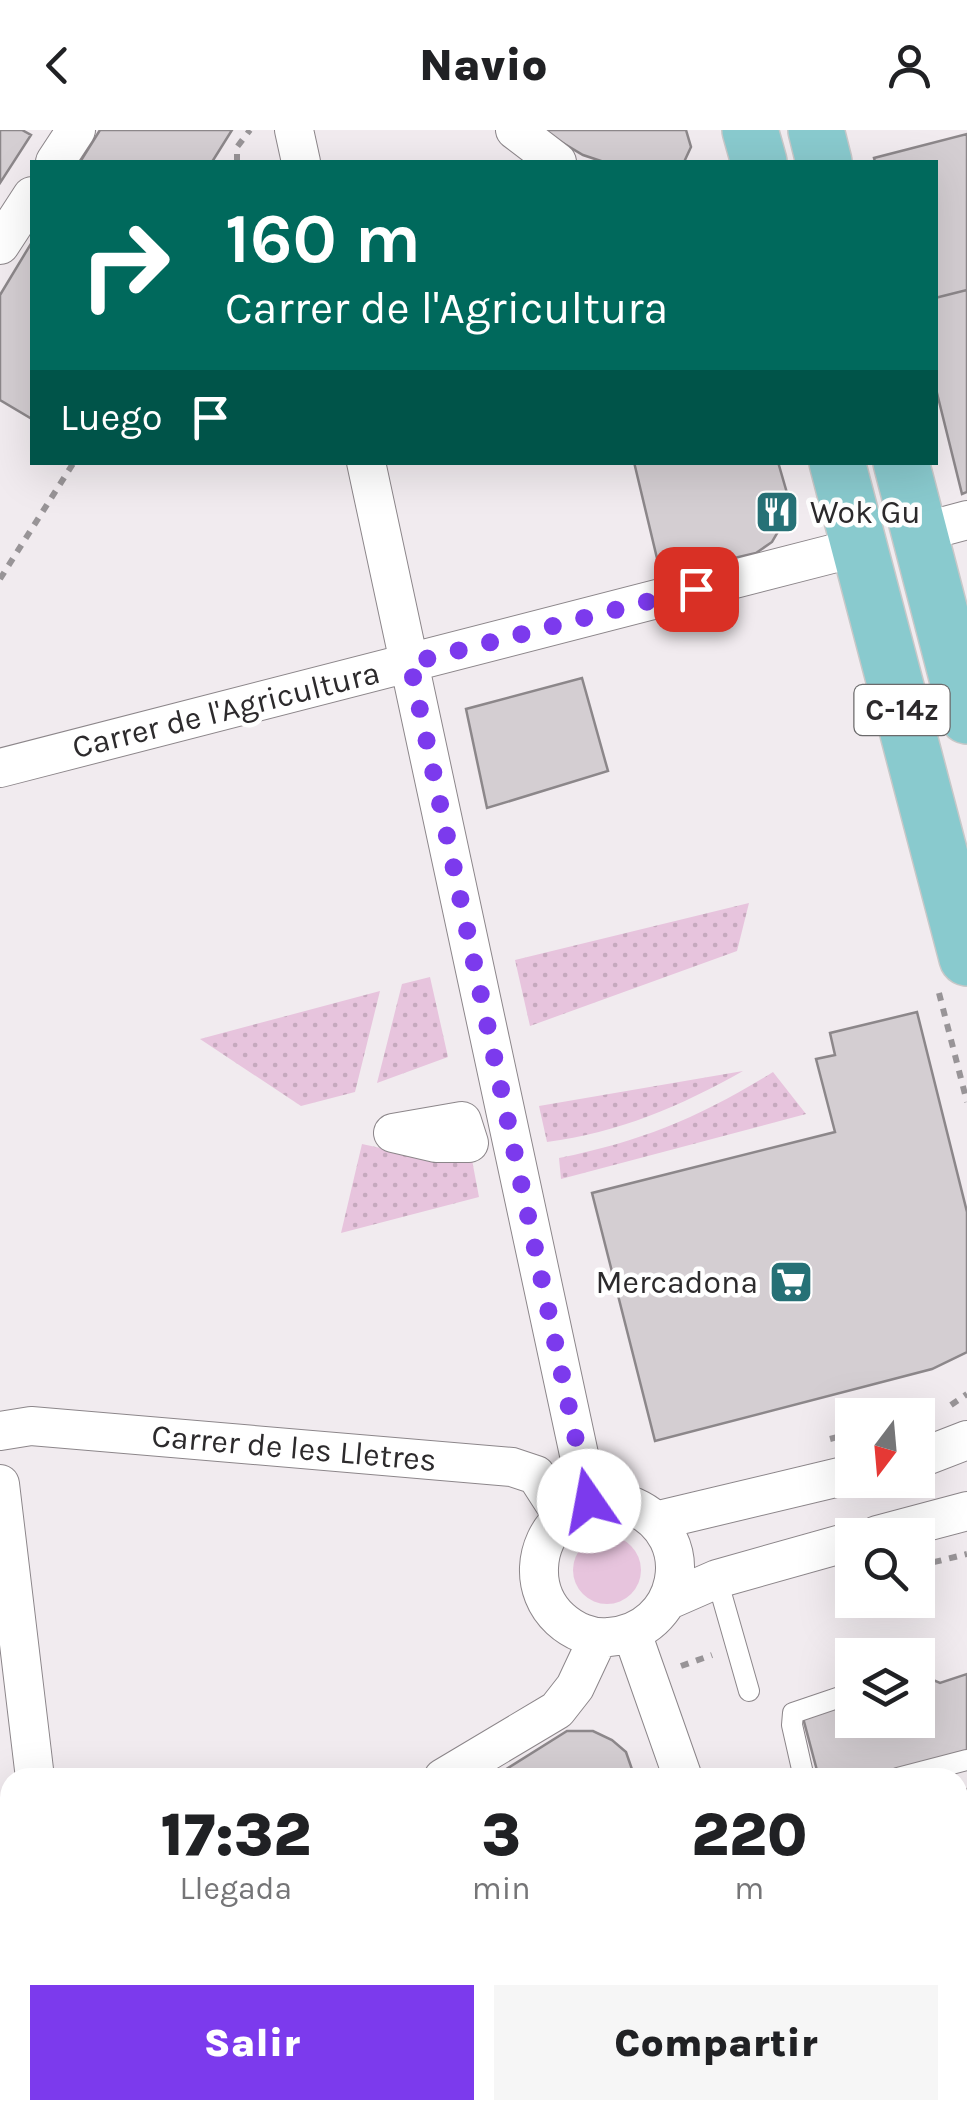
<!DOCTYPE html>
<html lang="es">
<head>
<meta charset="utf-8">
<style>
  body { margin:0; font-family:Karla,sans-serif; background:#f6f6f6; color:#202124; height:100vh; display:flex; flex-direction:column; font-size:38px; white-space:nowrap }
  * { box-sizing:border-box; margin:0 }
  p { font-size:32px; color:#757577 }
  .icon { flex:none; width:55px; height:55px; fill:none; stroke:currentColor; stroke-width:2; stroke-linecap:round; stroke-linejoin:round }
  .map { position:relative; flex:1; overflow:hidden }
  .drawer { position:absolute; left:0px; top:1638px; width:968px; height:352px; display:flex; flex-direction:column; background:#fff; border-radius:30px 30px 0 0; box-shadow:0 10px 40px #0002 }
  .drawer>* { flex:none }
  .top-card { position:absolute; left:30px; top:30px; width:908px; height:305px; border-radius:0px; box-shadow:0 10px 40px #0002; background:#00695c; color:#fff; overflow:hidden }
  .needle { width:65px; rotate:196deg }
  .buttons { position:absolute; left:835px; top:1268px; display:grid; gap:20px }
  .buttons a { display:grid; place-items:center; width:100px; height:100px; border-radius:0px; background:#fff; box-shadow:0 10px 40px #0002; font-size:50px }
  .pin { position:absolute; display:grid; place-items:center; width:85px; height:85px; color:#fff; margin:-42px; border-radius:20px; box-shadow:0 5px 15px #0006 }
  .me { position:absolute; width:110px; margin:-55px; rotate:348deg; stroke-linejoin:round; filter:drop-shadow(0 0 8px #0008) }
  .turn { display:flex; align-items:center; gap:35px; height:210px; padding:0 30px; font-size:45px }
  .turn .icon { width:130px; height:130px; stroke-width:2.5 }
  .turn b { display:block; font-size:70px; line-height:85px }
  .then { display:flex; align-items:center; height:95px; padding:0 30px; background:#0003; gap:20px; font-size:38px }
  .eta { display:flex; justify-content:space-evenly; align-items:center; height:170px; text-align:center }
  .eta b { font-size:60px; font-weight:800; line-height:70px }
  .button { display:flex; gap:20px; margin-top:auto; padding:20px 30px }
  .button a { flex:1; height:115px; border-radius:0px; background:#7c3aed; color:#fff; font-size:40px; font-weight:800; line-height:115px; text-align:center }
  .button a+a { background:#f6f6f6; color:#202124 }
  header { display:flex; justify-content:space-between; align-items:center; height:130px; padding:0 30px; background:#fff; font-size:45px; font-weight:800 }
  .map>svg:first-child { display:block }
  .grass { fill:url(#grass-dots) }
  .green { fill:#e7c4dd }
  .building { fill:#d4ced2; stroke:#8c878a; stroke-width:2.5 }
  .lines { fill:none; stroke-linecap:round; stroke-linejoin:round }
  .lane-casing { stroke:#8c868a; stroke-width:22 }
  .street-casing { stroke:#8c868a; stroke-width:40 }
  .primary-casing { stroke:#c8c8c8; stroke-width:58 }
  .path { stroke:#989497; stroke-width:6; stroke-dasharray:8 8; stroke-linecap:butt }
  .lane { stroke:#fff; stroke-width:20 }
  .street { stroke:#fff; stroke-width:38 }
  .primary { stroke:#89cace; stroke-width:55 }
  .route { stroke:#7c3aed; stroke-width:18; stroke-dasharray:0 32.4 }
  .labels { text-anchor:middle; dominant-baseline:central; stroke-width:9; stroke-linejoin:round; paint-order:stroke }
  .shield { fill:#fff; stroke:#6b6a6b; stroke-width:2.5 }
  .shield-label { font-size:30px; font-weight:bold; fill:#2c2a2c }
  .poi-label { font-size:32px; fill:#2c2a2c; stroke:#fff; text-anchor:start }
  .street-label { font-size:32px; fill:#2c2a2c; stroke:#fff }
</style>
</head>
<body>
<header><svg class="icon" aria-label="back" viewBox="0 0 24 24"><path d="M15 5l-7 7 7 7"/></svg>Navio<svg class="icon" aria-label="person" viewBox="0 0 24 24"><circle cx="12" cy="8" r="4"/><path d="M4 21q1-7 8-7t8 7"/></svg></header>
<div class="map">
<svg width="967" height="1988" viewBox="0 0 967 1988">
  <defs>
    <pattern id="grass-dots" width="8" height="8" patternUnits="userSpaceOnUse" patternTransform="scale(2.5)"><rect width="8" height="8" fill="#e7c4dd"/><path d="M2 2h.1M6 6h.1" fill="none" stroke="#c6a9be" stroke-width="1.8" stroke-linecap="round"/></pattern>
  </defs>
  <rect width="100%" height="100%" fill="#f1ebef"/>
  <path class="grass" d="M749,773L737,821L530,896L515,830Z
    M430,847L448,927L377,953L402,854Z
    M380,861L355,962L301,976L200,909Z
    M743,941C681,976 618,1003 547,1012L539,976Z
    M773,942L806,984L561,1049L559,1028C643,1011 700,987 773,942Z
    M362,1014L431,1029L472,1030L479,1067L341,1103Z"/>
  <path class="green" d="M573 1440a34 34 0 1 1 68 0a34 34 0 1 1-68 0Z"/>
  <path class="building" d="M0,0H22L31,5L0,53Z
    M100,0H232L212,32H80Z
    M541,0H686L691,17L684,32H604L583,25Z
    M967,4V160L935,168V32H875L874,28Z
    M32,112V289L0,270V165Z
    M967,160V362L962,364L935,255V168Z
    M634,332H778L789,370V383L772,412L756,423L661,445Z
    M582,548L608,641L487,678L466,579Z
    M917,882L967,1082V1222L932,1239L655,1311L592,1063L835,1002L816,929L835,925L830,903Z
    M967,1544V1623L870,1648H819L802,1584L852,1570V1590H918V1553L931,1549L940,1553Z
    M567,1601H593L612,1610L626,1622L635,1648H492Z
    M967,1659V1988H830L827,1980H958V1661Z
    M401,1980H484L487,1988H404Z
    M538,1980H755L757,1988H541Z"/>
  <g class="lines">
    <defs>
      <path id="lane" d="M717,1449L749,1561
        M804,1648L792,1595L793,1583L852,1563
        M898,1648L967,1630"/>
      <path id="street" d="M294,0L301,32
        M515,0L557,32
        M55,32L76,0
        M0,115L32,66
        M366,332L589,1371
        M919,403L967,390
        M0,638L859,417
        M462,991L469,1013H436L393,1003Z
        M0,1301L31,1296L512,1337L536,1345L563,1387
        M918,1329L967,1310
        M0,1354L35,1648
        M589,1371C605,1371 620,1371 634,1377C701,1407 681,1502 609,1507C591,1509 573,1501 560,1489C530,1461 533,1414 563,1387C570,1381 581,1376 589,1371Z
        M655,1391L852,1344
        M877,1405L967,1381
        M669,1470L717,1449L852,1411
        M632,1503L683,1648
        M443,1648L557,1580L575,1557L598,1508
        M56,1980V1988
        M255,1980L258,1988
        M519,1980L521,1988
        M803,1980L806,1988"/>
      <path id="primary" d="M750,0L759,32
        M816,0L824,32
        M837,332L967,828
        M901,332L967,586"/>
    </defs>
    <use href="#lane" class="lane-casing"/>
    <use href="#street" class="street-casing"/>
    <use href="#primary" class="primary-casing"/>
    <path class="path" d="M237,32V17L250,0
      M0,449L74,332
      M939,863L967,972
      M951,1275L967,1264
      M830,1309L852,1303
      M918,1436L967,1424
      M681,1536L712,1525
      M0,1769L8,1854L9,1988"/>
    <use href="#lane" class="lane"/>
    <use href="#street" class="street"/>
    <use href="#primary" class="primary"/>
  </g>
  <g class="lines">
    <path class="route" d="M589,1371L410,533L696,459"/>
  </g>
  <defs>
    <symbol id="restaurant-square" viewBox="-11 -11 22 22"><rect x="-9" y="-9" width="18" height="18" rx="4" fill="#267176" stroke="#fff"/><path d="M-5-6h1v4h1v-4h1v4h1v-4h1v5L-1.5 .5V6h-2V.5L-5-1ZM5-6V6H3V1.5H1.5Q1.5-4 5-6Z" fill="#fff"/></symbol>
    <symbol id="supermarket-square" viewBox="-11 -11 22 22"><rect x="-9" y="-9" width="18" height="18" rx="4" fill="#267176" stroke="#fff"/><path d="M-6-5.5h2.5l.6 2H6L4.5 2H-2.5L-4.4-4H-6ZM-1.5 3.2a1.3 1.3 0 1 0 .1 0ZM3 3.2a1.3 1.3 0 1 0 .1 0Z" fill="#fff"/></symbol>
  </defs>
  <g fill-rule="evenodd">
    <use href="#restaurant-square" x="752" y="357" width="50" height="50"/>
    <use href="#supermarket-square" x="766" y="1127" width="50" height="50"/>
  </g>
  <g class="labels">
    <rect class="shield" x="854.5" y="555" width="95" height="50" rx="8"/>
    <g class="shield-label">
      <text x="902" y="580">C-14z</text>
    </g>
    <g class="poi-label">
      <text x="810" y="382">Wok Gu</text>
      <text x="758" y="1152" text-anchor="end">Mercadona</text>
    </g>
    <g class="street-label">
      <text transform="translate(226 580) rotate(-14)">Carrer de l'Agricultura</text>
      <text transform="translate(294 1318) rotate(5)">Carrer de les Lletres</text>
    </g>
  </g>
</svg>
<div class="buttons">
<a><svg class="needle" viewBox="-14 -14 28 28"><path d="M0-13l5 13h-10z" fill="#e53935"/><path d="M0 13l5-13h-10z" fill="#757577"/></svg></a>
<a><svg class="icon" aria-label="search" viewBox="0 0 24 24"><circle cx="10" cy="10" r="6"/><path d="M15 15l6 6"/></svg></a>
<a><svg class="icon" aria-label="layers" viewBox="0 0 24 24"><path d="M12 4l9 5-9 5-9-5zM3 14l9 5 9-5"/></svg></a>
</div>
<div class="pin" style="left:696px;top:459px;background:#d93025"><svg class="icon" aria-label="arrive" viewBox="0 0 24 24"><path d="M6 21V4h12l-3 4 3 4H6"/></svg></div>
<svg class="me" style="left:589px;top:1371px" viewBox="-20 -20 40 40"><circle r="19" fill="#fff"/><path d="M0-13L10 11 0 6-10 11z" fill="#7c3aed"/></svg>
<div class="top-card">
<div class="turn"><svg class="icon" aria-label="right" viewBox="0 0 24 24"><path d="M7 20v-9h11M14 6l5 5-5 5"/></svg><div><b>160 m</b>Carrer de l'Agricultura</div></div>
<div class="then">Luego<svg class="icon" aria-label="arrive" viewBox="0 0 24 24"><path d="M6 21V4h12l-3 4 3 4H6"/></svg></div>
</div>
<section class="drawer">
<div class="eta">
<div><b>17:32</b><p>Llegada</p></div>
<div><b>3</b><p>min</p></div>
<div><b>220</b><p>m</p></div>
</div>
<div class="button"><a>Salir</a><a>Compartir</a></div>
</section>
</div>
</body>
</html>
